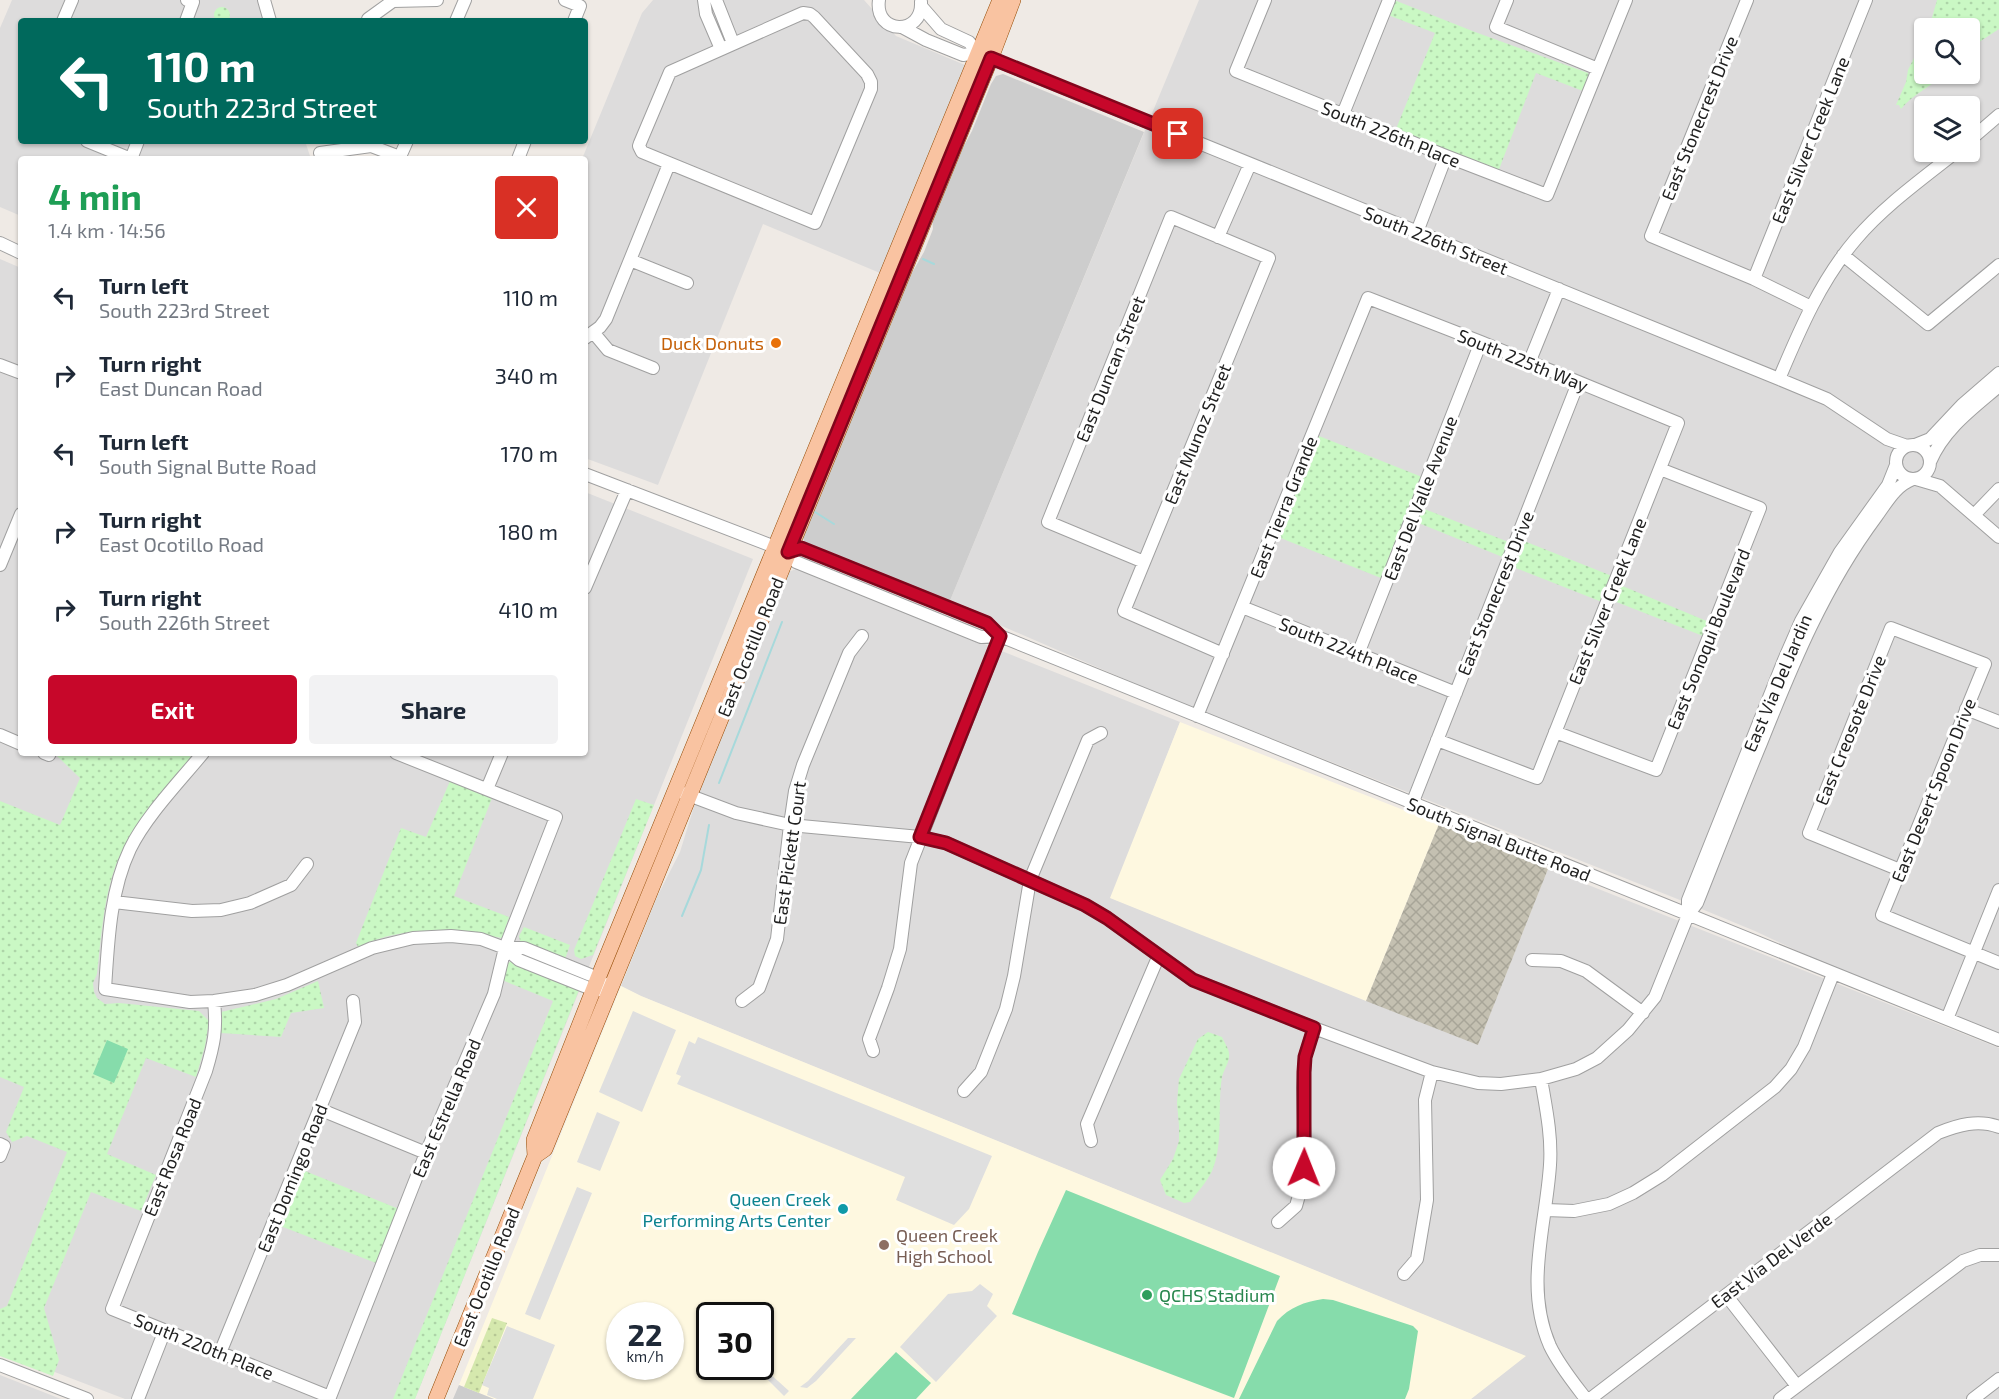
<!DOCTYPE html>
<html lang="en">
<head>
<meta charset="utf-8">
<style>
  body { margin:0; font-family:"Exo 2",sans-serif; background:#f2f2f3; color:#1f2937; height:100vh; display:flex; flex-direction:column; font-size:22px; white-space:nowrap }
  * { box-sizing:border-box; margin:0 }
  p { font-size:20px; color:#747a83 }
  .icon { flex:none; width:33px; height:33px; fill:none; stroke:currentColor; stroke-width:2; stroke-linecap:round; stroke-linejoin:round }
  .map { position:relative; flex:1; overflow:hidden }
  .side { position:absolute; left:18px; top:156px; width:570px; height:600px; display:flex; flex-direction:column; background:#fff; border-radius:6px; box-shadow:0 2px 4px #0004 }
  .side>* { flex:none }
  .hud { position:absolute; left:18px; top:18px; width:570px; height:126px; border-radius:6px; box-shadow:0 2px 4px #0004; background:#00695c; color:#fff; overflow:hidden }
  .controls { position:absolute; left:1914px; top:18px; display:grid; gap:12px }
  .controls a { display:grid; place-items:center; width:66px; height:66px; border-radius:6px; background:#fff; box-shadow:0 2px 4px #0004; font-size:30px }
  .speed { position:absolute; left:606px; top:1302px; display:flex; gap:12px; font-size:30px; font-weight:700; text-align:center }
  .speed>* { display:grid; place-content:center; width:78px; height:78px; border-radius:50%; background:#fff; box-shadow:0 2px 4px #0004; line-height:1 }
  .speed small { font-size:15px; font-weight:400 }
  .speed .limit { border:3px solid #111; border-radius:9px; background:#fff; color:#111 }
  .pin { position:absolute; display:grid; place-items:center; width:51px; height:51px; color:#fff; margin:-26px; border-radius:12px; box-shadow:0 3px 9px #0006 }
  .me { position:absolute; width:66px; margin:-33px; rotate:1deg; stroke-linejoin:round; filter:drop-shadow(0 0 4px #0008) }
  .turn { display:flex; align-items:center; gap:21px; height:126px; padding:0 30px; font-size:27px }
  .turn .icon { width:78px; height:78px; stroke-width:2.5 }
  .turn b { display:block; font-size:42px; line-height:51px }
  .round { display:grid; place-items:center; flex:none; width:63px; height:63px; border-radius:6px; background:#f2f2f3 }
  .headline { display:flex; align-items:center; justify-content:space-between; height:102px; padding:0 30px }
  h1 { font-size:36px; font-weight:700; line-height:45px; color:#1e9e55 }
  .button { display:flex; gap:12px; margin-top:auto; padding:12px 30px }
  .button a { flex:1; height:69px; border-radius:6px; background:#c7072a; color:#fff; font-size:24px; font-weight:700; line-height:69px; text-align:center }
  .button a+a { background:#f2f2f3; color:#1f2937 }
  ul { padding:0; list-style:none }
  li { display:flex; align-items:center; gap:18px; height:78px; padding:0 30px }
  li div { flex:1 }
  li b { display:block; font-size:22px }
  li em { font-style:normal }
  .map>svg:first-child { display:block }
  .residential { fill:#dddcdc; fill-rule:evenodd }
  .education { fill:#fef8e0; fill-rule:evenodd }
  .religious { fill:#cdcdcd }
  .construction { fill:url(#construction-cross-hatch) }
  .grass { fill:url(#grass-dots) }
  .park { fill:url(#park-dots) }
  .pitch { fill:#86dcab }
  .parking { fill:#dfdfdf }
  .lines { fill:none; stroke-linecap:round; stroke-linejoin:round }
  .stream { stroke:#a7d9db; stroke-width:2 }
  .minor-casing { stroke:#a0a0a0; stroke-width:14 }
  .major-casing { stroke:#944b05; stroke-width:16 }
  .minor { stroke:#fff; stroke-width:12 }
  .major { stroke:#f9c3a1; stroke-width:15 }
  .route-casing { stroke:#81051b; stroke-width:15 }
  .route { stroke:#c7072a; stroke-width:10 }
  .food-dot { fill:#e8710a; stroke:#fff; stroke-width:2 }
  .culture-dot { fill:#0f9aa8; stroke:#fff; stroke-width:2 }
  .education-dot { fill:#8d6e63; stroke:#fff; stroke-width:2 }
  .leisure-dot { fill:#2e9e5b; stroke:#fff; stroke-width:2 }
  .labels { text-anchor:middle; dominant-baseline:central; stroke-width:6; stroke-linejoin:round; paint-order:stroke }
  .street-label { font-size:18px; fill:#1f1f1f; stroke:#fff }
  .food-label { font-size:18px; fill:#c56008; stroke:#fff; text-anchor:end }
  .culture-label { font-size:18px; fill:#0d838f; stroke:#fff; text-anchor:end }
  .education-label { font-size:18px; fill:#785e54; stroke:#fff; text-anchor:start }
  .leisure-label { font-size:18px; fill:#27864d; stroke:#fff; text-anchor:start }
</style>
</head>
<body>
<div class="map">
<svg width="1999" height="1399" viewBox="0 0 1999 1399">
  <defs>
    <pattern id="construction-cross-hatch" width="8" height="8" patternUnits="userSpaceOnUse" patternTransform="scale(1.5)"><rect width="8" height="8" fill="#c4c0b1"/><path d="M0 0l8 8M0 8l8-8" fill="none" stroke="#a8a598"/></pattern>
    <pattern id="grass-dots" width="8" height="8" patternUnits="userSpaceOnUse" patternTransform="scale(1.5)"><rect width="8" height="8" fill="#d5e8ad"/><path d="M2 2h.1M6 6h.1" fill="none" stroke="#b6c794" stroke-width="1.8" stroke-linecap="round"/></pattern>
    <pattern id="park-dots" width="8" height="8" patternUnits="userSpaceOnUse" patternTransform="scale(1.5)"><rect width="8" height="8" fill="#caf8c4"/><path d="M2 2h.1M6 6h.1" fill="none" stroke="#add4a8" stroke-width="1.8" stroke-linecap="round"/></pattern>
  </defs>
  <rect width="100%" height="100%" fill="#efeae5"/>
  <path class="residential" d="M12,0H257L264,21H21V141H305L311,159H21V216L0,207V28Z
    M653,0H864L896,36L965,65L880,273L763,224L658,485L585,458V159H582L642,13Z
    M1199,0H1999V1034L1840,971L1755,931L1675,898L1152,691L949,603ZM1924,28H1970V74H1924ZM1924,106H1970V152H1924Z
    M0,259L21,268V753H585V492L753,559L415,1399H125L0,1351Z
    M796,569L1180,722L1111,898L1478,1045L1548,869L1999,1048V1399H1471L1525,1356L641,996L621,986L657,897L680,852L704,774L788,572Z
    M0,1375L61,1399H0Z"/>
  <path class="education" d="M1180,722L1439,824L1366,1001L1110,898Z
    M621,986L641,996L1526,1356L1471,1399H494L459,1385ZM620,1316H670V1366H620ZM710,1316H760V1366H710Z"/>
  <path class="religious" d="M1003,74L1144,132L949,603L806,545L803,538L902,290L924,252L933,229L932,217L952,168L972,131L991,84L996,76Z
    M459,1385L494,1399H453Z"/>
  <path class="construction" d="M1439,824L1548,869L1478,1045L1366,1001Z"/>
  <path class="grass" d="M492,1318L507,1323L479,1393L464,1387Z"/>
  <path class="park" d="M1394,0L1475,32L1588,73L1589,77L1583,91L1536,73L1498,172L1396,129L1435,33L1388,15Z
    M1937,0H1999V29L1970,48V28H1929Z
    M214 15a8 8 0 1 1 16 0a8 8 0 1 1-16 0Z
    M1924,38V74H1944C1931,87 1913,94 1901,109L1899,105H1896L1906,82L1908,70Z
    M1319,436L1422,477L1381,578L1278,537Z
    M1422,508L1511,543L1505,558L1416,522Z
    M1524,541L1612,576L1602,602L1513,567Z
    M1620,585L1709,622L1703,636L1614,601Z
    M59,753H186L192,758C169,786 141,814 124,847C104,885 102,931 97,974L93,983L94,992L97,998L105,1004L119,1003L199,1011L209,1021L205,1046L196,1077L146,1058L107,1154L156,1175L141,1211L91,1192L44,1308L59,1360L53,1376L0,1356V1309L7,1306L67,1152L27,1136L12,1142L6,1132L24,1087L0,1077V801L60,825L80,778L57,756Z
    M450,781L492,798L454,896L509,917L502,938C453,929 404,925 358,947L356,943L401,828L426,837Z
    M636,799L654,805L593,955L581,959L575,956L574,950Z
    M524,927L570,945L564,962L521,945L519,936Z
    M513,961L579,990L415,1399H393L553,1001L502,980L507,963Z
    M318,981L324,1008L291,1013L281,1037L221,1033V1012L276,999Z
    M1208,1032L1222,1037C1224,1042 1229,1049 1229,1054C1230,1062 1224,1069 1222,1077C1217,1106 1224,1144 1212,1171C1207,1182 1197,1192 1190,1202L1184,1203L1166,1195L1160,1180L1173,1159L1179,1141V1126L1177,1103L1179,1079L1198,1039Z
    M300,1169L399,1209L376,1263L278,1225Z"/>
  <path class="pitch" d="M107,1040L128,1049L114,1083L93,1074Z
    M1066,1190L1280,1276L1234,1398L1012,1314L1038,1252Z
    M1323,1299L1333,1300L1413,1326L1418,1331L1409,1389L1405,1399H1239L1277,1321C1290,1307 1304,1302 1323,1299Z
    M896,1352L931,1383L916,1399H851Z"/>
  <path class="parking" d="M633,1011L676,1030L642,1112L599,1092Z
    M698,1037L992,1156L969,1209L954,1225L896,1200L905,1177L677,1084L681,1076L676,1074L689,1041L695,1044Z
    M597,1112L620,1122L600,1171L577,1162Z
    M577,1187L592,1193L540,1320L525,1314Z
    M980,1284L993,1294L987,1306L997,1316L936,1382L900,1347L948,1294L972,1291Z
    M507,1326L555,1345L533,1399H497L487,1395L489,1388L482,1385Z
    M848,1338H856L816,1381L807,1388L800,1387L808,1381Z
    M768,1372L789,1391L784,1396L764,1376Z"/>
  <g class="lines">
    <path class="stream" d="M923,259L934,264
      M815,512L834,524
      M719,783L782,622
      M682,916L701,870L709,825"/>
    <defs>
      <path id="minor" d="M264,0L270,21
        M565,0L580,6L574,21
        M704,0L706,14L721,49
        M716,0L733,43
        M879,0C874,35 923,36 921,2
        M1265,0L1236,71L1446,156L1547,195L1626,0
        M1507,0L1496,27L1598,69
        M1747,0L1651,236L1754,279L1811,307
        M921,6L941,29L969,42L978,53L1779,379L1827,399L1887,439L1907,446
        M803,13L810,14L814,17L867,74L871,82V89L815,223L642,152L639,146L640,143L670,72Z
        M368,19L393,1L437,0
        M63,21L72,0
        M186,21L193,2L187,0
        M456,21L465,0
        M902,27L926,40L963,55L978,53
        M1343,114L1389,0
        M1970,140L1999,115
        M87,141L131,159
        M320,153L371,146L400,157
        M131,159L138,141
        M399,159L407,141
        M518,159L525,141
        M1417,232L1446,156
        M1218,237L1250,164
        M0,243L21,253
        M1843,255L1928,324L1999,265
        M630,260L687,283
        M1754,279L1866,0
        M593,332L608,350L653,368
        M585,338L600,327L606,319L669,164
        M1529,363L1559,289
        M0,365L21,373
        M1779,379C1800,329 1821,280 1856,239C1884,206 1922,179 1956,152
        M1915,445L1930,439L1962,405L1999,373
        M1896 462a17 17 0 1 1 34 0a17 17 0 1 1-34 0Z
        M1930,462C1944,429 1972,409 1999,386
        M585,474L788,552L796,562L981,637L1000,636
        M1916,479L1940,486L1999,537
        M1974,515L1999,489
        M788,552L801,548L987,623L1000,636L1999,1040
        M1144,562L1048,522L1171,217L1269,258C1221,375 1173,493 1124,611L1223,654
        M0,565L21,514
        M585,588L627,490
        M1242,607L1456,693
        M1358,654L1481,342
        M1966,709L1999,722
        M1197,716L1368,298L1481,342L1678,423L1537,778L1437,740
        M1555,732L1656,770L1760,508L1660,469
        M0,735L21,744
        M44,753L49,755L50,753
        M203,753C180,781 146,816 130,849C110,891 108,942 105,989L190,1002L214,1001L255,995L287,985L372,948L413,938L451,936L481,939L505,948H524L598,978L604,984
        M487,789L502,753
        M683,793L736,813L790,825L920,837L946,843L1085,905L1107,918L1193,980L1314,1028L1432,1072L1478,1083L1501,1084L1541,1079L1576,1069L1597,1058L1628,1030L1655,997L1688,915L1697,903C1718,850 1739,796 1761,743C1793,663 1824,587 1876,517C1887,502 1895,486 1913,479
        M1412,804L1578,383
        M1900,870L1809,833L1891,628L1985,664L1882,915L1999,963
        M114,902L192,911L221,910L250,903L291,885L307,864
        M1688,915V900L1784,660L1801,621L1840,552L1888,485L1896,465
        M505,948L519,960L594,990H602
        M1532,960L1561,961L1586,971L1643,1013
        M214,1001C217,1030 214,1044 206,1071L112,1309L330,1397L426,1153L494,994L505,948L556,817L396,753
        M742,1001L759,988L777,939L790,825L795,791L803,765L849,653L862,636
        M1947,1019L1999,890
        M873,1051L869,1039L888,988L900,949L911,863L1000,636
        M1541,1079C1546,1108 1552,1136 1550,1165C1546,1226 1524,1287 1550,1346C1559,1365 1573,1382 1586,1399
        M964,1091L981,1072L1006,1009L1014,976L1030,880L1088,740L1101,733
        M319,1109L426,1153
        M1091,1141L1087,1124L1159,955
        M0,1144L4,1146L0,1156
        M1546,1210L1574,1211L1609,1204L1633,1193L1662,1175L1775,1087L1791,1069L1804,1047L1833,974
        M1278,1222L1296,1206L1303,1181L1305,1155L1303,1088L1305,1057L1314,1028
        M1404,1274L1417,1259L1427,1200L1425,1100L1432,1072
        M1726,1295L1797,1386
        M220,1353L355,1022L353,1001
        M0,1365L87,1399
        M138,1399L165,1330
        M1590,1399L1938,1133C1958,1125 1978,1119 1999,1127
        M1780,1399L1963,1261L1980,1255H1999
        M1973,1399L1999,1379"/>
      <path id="major" d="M535,1156L545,1149L991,58L1013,0
        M436,1399L535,1156L534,1140L598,978L1000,0"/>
    </defs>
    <use href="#minor" class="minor-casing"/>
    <use href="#major" class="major-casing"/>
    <use href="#minor" class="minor"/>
    <use href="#major" class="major"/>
  </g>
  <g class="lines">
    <defs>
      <path id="route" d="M1178,134L991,58L788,552L801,548L821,556L987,623L1000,636L920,837L946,843L1085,905L1107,918L1193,980L1314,1028L1305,1057L1304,1072V1168"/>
    </defs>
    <use href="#route" class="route-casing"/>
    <use href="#route" class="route"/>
  </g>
  <circle class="food-dot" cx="776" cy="343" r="6"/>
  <circle class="culture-dot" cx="843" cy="1209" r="6"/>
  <circle class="education-dot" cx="884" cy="1245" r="6"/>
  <circle class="leisure-dot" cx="1147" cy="1295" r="6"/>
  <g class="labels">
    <g class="street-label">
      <text transform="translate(1699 118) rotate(-68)">East Stonecrest Drive</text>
      <text transform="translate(1391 134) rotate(22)">South 226th Place</text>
      <text transform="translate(1810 140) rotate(-68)">East Silver Creek Lane</text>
      <text transform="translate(1436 240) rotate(22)">South 226th Street</text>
      <text transform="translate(1523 360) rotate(22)">South 225th Way</text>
      <text transform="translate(1110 369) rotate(-68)">East Duncan Street</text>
      <text transform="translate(1197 434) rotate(-68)">East Munoz Street</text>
      <text transform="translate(1420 498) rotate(-69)">East Del Valle Avenue</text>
      <text transform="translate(1283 507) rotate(-68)">East Tierra Grande</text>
      <text transform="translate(1495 593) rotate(-68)">East Stonecrest Drive</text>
      <text transform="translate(1607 601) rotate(-68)">East Silver Creek Lane</text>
      <text transform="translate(1708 639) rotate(-68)">East Sonoqui Boulevard</text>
      <text transform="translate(750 647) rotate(-68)">East Ocotillo Road</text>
      <text transform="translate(1349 650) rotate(22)">South 224th Place</text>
      <text transform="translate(1777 683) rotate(-67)">East Via Del Jardin</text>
      <text transform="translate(1850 730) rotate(-68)">East Creosote Drive</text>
      <text transform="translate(1933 790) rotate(-68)">East Desert Spoon Drive</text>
      <text transform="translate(1499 839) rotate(22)">South Signal Butte Road</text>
      <text transform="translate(789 853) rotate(-82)">East Pickett Court</text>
      <text transform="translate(446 1108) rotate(-67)">East Estrella Road</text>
      <text transform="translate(172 1157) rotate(-68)">East Rosa Road</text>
      <text transform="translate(292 1178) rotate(-68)">East Domingo Road</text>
      <text transform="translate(1771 1260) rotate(-37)">East Via Del Verde</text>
      <text transform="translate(486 1277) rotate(-68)">East Ocotillo Road</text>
      <text transform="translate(204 1346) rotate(22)">South 220th Place</text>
    </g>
    <g class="food-label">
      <text x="764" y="343">Duck Donuts</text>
    </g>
    <g class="culture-label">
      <text x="831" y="1199">Queen Creek<tspan x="831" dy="21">Performing Arts Center</tspan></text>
    </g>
    <g class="education-label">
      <text x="896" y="1235">Queen Creek<tspan x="896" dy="21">High School</tspan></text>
    </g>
    <g class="leisure-label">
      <text x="1159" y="1295">QCHS Stadium</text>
    </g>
  </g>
</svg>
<div class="controls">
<a><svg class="icon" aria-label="search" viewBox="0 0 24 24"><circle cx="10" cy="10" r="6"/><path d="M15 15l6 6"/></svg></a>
<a><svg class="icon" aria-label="layers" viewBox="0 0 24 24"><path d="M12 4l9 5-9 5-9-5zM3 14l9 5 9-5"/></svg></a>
</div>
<div class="speed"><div>22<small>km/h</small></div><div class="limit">30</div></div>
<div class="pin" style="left:1178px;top:134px;background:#d93025"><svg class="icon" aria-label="arrive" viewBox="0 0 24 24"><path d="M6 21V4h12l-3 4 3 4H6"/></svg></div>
<svg class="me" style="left:1304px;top:1168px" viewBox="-20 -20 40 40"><circle r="19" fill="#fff"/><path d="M0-13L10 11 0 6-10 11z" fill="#c7072a"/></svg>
<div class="hud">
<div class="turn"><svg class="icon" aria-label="left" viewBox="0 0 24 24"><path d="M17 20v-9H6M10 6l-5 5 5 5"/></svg><div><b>110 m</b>South 223rd Street</div></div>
</div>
<section class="side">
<div class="headline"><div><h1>4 min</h1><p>1.4 km · 14:56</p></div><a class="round" style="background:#d93025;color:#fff"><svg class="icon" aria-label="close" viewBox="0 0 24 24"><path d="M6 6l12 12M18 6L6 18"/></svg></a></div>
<ul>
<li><svg class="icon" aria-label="left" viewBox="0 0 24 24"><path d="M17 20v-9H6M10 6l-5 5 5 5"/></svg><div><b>Turn left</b><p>South 223rd Street</p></div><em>110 m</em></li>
<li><svg class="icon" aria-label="right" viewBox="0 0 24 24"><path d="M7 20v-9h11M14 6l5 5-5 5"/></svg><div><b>Turn right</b><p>East Duncan Road</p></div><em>340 m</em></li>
<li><svg class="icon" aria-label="left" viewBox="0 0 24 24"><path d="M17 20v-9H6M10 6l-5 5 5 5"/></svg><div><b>Turn left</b><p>South Signal Butte Road</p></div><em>170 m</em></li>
<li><svg class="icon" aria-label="right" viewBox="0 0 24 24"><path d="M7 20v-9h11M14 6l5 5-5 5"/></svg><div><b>Turn right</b><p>East Ocotillo Road</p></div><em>180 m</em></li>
<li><svg class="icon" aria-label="right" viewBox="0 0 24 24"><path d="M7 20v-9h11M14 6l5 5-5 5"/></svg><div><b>Turn right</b><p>South 226th Street</p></div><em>410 m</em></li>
</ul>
<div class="button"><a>Exit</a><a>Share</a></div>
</section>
</div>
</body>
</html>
